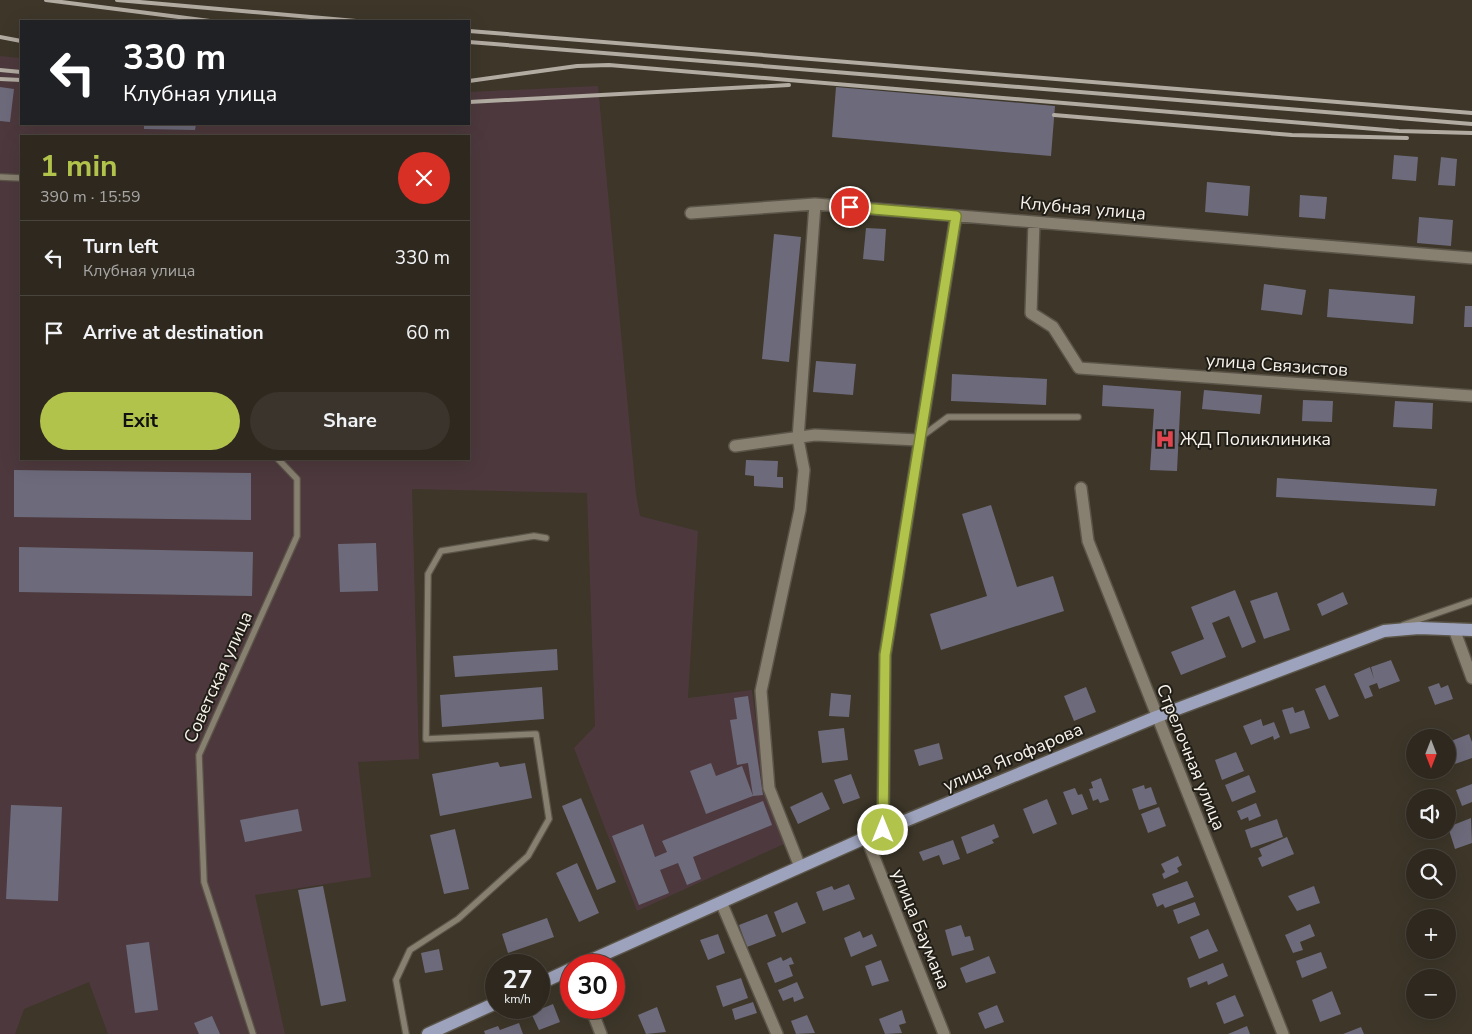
<!DOCTYPE html>
<html lang="en">
<head>
<meta charset="utf-8">
<style>
  body { margin:0; font-family:"Nunito Sans",sans-serif; background:#3a342c; color:#f1f3f6; height:100vh; display:flex; flex-direction:column; font-size:19px; white-space:nowrap }
  * { box-sizing:border-box; margin:0 }
  p { font-size:16px; color:#a7a6a4 }
  .icon { flex:none; width:28px; height:28px; fill:none; stroke:currentColor; stroke-width:2; stroke-linecap:round; stroke-linejoin:round }
  .map { position:relative; flex:1; overflow:hidden }
  .panel { position:absolute; left:20px; top:135px; width:450px; height:325px; display:flex; flex-direction:column; background:#2e281f; border-radius:0px; box-shadow:0 5px 20px #0002,0 0 0 1px #49443d }
  .panel>* { flex:none }
  .guide { position:absolute; left:20px; top:20px; width:450px; height:105px; border-radius:0px; box-shadow:0 5px 20px #0002,0 0 0 1px #49443d; background:#202124; color:#fff; overflow:hidden }
  .needle { width:32px; rotate:180deg }
  .tools { position:absolute; left:1406px; top:729px; display:grid; gap:10px }
  .tools a { display:grid; place-items:center; width:50px; height:50px; border-radius:50%; background:#2e281f; box-shadow:0 5px 20px #0002,0 0 0 1px #49443d; font-size:25px }
  .speed { position:absolute; left:485px; top:954px; display:flex; gap:10px; font-size:25px; font-weight:700; text-align:center }
  .speed>* { display:grid; place-content:center; width:65px; height:65px; border-radius:50%; background:#2e281f; box-shadow:0 5px 20px #0002,0 0 0 1px #49443d; line-height:1 }
  .speed small { font-size:12px; font-weight:400 }
  .speed .limit { border:8px solid #d22; background:#fff; color:#111 }
  .pin { position:absolute; display:grid; place-items:center; width:42px; height:42px; color:#fff; margin:-21px; border:2px solid #fff; border-radius:50%; box-shadow:0 1px 5px #0007 }
  .me { position:absolute; width:55px; margin:-28px; rotate:0deg; stroke-linejoin:round; filter:drop-shadow(0 0 4px #0008) }
  .turn { display:flex; align-items:center; gap:18px; height:105px; padding:0 20px; font-size:22px }
  .turn .icon { width:65px; height:65px; stroke-width:2.5 }
  .turn b { display:block; font-size:35px; line-height:42px }
  .round { display:grid; place-items:center; flex:none; width:52px; height:52px; border-radius:26px; background:#3a342c }
  .head { display:flex; align-items:center; justify-content:space-between; height:85px; padding:0 20px }
  h1 { font-size:30px; font-weight:700; line-height:38px; color:#b2c34c }
  .button { display:flex; gap:10px; margin-top:auto; padding:10px 20px }
  .button a { flex:1; height:58px; border-radius:30px; background:#b2c34c; color:#111; font-size:20px; font-weight:700; line-height:58px; text-align:center }
  .button a+a { background:#3a342c; color:#f1f3f6 }
  ul { padding:0; list-style:none }
  li { display:flex; align-items:center; gap:15px; height:75px; padding:0 20px; border-top:1px solid #49443d }
  li div { flex:1 }
  li b { display:block; font-size:19px }
  li em { font-style:normal }
  .map>svg:first-child { display:block }
  .industrial { fill:#4d393d; fill-rule:evenodd }
  .building { fill:#6d6b7b }
  .lines { fill:none; stroke-linecap:round; stroke-linejoin:round }
  .service-casing { stroke:#5b5549; stroke-width:8 }
  .minor-casing { stroke:#5b5549; stroke-width:14 }
  .primary-casing { stroke:#5b5549; stroke-width:15 }
  .service { stroke:#877f6f; stroke-width:5.5 }
  .minor { stroke:#877f6f; stroke-width:11 }
  .primary { stroke:#9ea3bd; stroke-width:12 }
  .rail { stroke:#b1aba2; stroke-width:4 }
  .route-casing { stroke:#747f31; stroke-width:12 }
  .route { stroke:#b2c34c; stroke-width:9 }
  .labels { text-anchor:middle; dominant-baseline:central; stroke-width:4; stroke-linejoin:round; paint-order:stroke }
  .street-label { font-size:18px; fill:#f7f2ea; stroke:#211e18 }
  .poi-label { font-size:18px; fill:#f7f2ea; stroke:#211e18; text-anchor:start }
</style>
</head>
<body>
<div class="map">
<svg width="1472" height="1034" viewBox="0 0 1472 1034">
  <rect width="100%" height="100%" fill="#3d3629"/>
  <path class="industrial" d="M0,56L21,58V124H469V92L598,86L636,494L640,516L698,531L688,698L752,690L764,784L784,844L637,911L574,748L595,726L587,493L412,489L419,759L358,762L371,877L255,895L285,1034H108L89,982L24,1009L15,1034H0ZM21,136H469V459H21Z"/>
  <path class="building" d="M0,87L14,89L10,122L0,121Z
    M836,87L1055,106L1051,156L832,137Z
    M144,124H196L195,130L144,129Z
    M1394,155L1418,157L1416,181L1392,179Z
    M1441,157L1457,159L1455,186L1438,185Z
    M1207,182L1250,186L1248,216L1205,212Z
    M1300,195L1327,197L1325,219L1299,217Z
    M1419,217L1453,220L1451,246L1417,243Z
    M866,228L886,229L884,261L863,259Z
    M774,234L801,237L789,362L762,359Z
    M1264,284L1306,290L1302,315L1261,310Z
    M1329,289L1415,296L1413,324L1327,317Z
    M1465,306H1472V327H1464Z
    M816,361L856,364L853,395L813,392Z
    M952,374L1047,379L1046,405L951,401Z
    M1103,385L1181,391L1177,471L1150,470L1154,409L1102,406Z
    M1204,390L1262,395L1260,414L1202,409Z
    M1303,400L1333,401L1332,422L1302,421Z
    M1395,401L1433,403L1432,429L1393,427Z
    M746,460L778,461L777,477H783V488L754,486V476L745,475Z
    M14,470L251,473V520L14,517Z
    M1277,478L1437,489L1435,506L1276,497Z
    M991,505L1017,587L1053,576L1064,611L941,650L930,614L987,596L962,514Z
    M376,543L378,591L340,592L338,544Z
    M19,547L253,552L252,596L19,592Z
    M1235,590L1256,642L1242,648L1229,616L1212,623L1226,657L1181,675L1171,652L1204,639L1191,607Z
    M1277,592L1290,630L1264,639L1250,601Z
    M1343,592L1348,604L1322,616L1317,604Z
    M557,649L558,670L455,677L453,656Z
    M1391,660L1400,681L1379,689L1377,683L1369,686L1373,696L1365,699L1354,674L1370,667L1374,679L1371,667Z
    M1439,683L1441,688L1448,685L1453,699L1435,705L1428,687Z
    M1325,685L1339,716L1329,720L1315,689Z
    M542,687L544,719L442,727L440,695Z
    M1086,687L1096,712L1074,721L1064,696Z
    M831,693L851,695L849,717L829,716Z
    M748,696L763,795L753,796L748,763L737,765L730,720L737,719L734,698Z
    M1293,707L1295,713L1304,710L1310,728L1290,734L1282,710Z
    M1261,719L1263,726L1274,722L1280,737L1274,740L1273,736L1251,745L1243,726Z
    M844,728L848,760L822,763L818,731Z
    M1469,734L1472,742V758L1455,764L1450,752L1454,751L1451,741Z
    M939,743L943,759L919,766L914,750Z
    M1236,752L1244,771L1222,780L1215,760Z
    M498,762L500,767L525,763L532,798L440,816L432,774Z
    M711,763L716,776L742,766L753,796L706,814L690,771Z
    M851,774L860,798L843,804L834,780Z
    M1249,775L1256,792L1232,802L1225,785Z
    M1101,778L1109,800L1100,803L1098,799L1093,801L1089,789L1093,788L1091,782Z
    M1472,784V802L1462,806L1456,790Z
    M1144,785L1145,789L1151,787L1157,804L1139,810L1132,789Z
    M1075,788L1078,795L1082,794L1088,809L1072,815L1063,792Z
    M822,792L830,809L798,824L790,807Z
    M581,798L616,882L597,890L562,806Z
    M1047,799L1057,824L1033,834L1023,809Z
    M763,801L772,825L693,857L701,879L687,885L678,863L660,870L669,893L639,905L612,836L643,824L655,857L667,852L662,841Z
    M1256,803L1261,816L1249,821L1248,817L1241,820L1237,811Z
    M11,805L62,807L58,901L6,899Z
    M1159,807L1166,826L1148,833L1141,814Z
    M298,809L302,831L245,842L240,820Z
    M1471,818L1472,843L1455,849L1448,827Z
    M1277,819L1283,837L1251,848L1245,830Z
    M994,824L999,837L992,840L994,843L967,854L961,837Z
    M455,829L469,889L444,894L430,835Z
    M1287,837L1294,854L1262,867L1258,858L1262,856L1259,849Z
    M953,840L960,859L943,865L939,855L923,861L919,852Z
    M1178,856L1182,865L1177,868L1179,872L1164,879L1162,874L1165,872L1161,864Z
    M577,863L599,913L579,922L556,873Z
    M1187,881L1194,897L1165,908L1163,904L1157,907L1152,894Z
    M849,884L855,899L823,911L816,892L832,886L834,890Z
    M323,886L346,1001L321,1006L298,890Z
    M1314,886L1320,903L1297,911L1288,896Z
    M797,902L806,923L782,933L774,912Z
    M1195,902L1200,915L1178,924L1173,910Z
    M767,914L776,936L747,947L739,925Z
    M547,918L554,937L508,953L502,934Z
    M1310,924L1315,936L1300,942L1303,950L1293,953L1285,935Z
    M961,925L965,937L970,936L974,950L952,956L945,930Z
    M1208,929L1218,951L1199,959L1190,937Z
    M860,931L863,938L872,934L877,946L851,957L844,938Z
    M718,934L725,953L708,960L700,940Z
    M149,942L158,1010L135,1013L126,945Z
    M439,949L443,970L425,973L421,953Z
    M1321,952L1327,968L1302,978L1296,961Z
    M989,956L996,973L966,983L960,968Z
    M781,957L783,961L791,957L794,964L789,965L793,976L775,983L767,963Z
    M881,960L889,981L872,986L865,966Z
    M1223,963L1228,976L1208,985L1207,981L1190,988L1187,978Z
    M741,978L748,998L723,1007L716,986Z
    M797,982L804,998L794,1002L793,997L783,1001L778,990Z
    M1332,991L1341,1014L1320,1022L1312,1000Z
    M1235,995L1244,1016L1224,1024L1216,1003Z
    M753,1002L757,1013L735,1020L732,1009Z
    M553,1004L560,1022L539,1030L531,1013Z
    M997,1005L1004,1022L985,1029L978,1013Z
    M657,1007L666,1032L646,1034L638,1015Z
    M902,1010L906,1023L899,1025L902,1033L885,1034L879,1019Z
    M807,1015L815,1033L796,1034L791,1021Z
    M212,1016L220,1034H199L194,1023Z
    M519,1023L523,1034H485L484,1031L498,1026L500,1030Z
    M1247,1026L1250,1034H1228Z
    M1361,1027L1364,1034H1343Z"/>
  <g class="lines">
    <defs>
      <path id="service" d="M0,177L21,178
        M921,437L948,417H1078
        M1403,625L1472,601
        M253,1034L204,882L199,755L297,536V479L278,459
        M406,1034L396,980L410,950L458,919L528,856L549,819L536,734L426,739L428,574L441,551L534,536L546,538"/>
      <path id="minor" d="M691,213L815,204L1472,258
        M1034,222L1031,313L1053,327L1079,368L1472,396
        M735,446L815,435L918,440
        M1081,488L1088,541L1283,1034
        M1454,629L1472,678
        M883,830L885,655L956,216
        M866,837L944,1034
        M800,867L769,788L761,691L800,510L804,470L798,439L815,204
        M721,902L777,1034
        M591,1008L601,1034"/>
      <path id="primary" d="M580,965L883,830L1156,717L1384,631L1419,628L1472,630
        M539,984L571,969
        M428,1034L496,1003"/>
    </defs>
    <use href="#service" class="service-casing"/>
    <use href="#minor" class="minor-casing"/>
    <use href="#primary" class="primary-casing"/>
    <use href="#service" class="service"/>
    <use href="#minor" class="minor"/>
    <use href="#primary" class="primary"/>
    <path class="rail" d="M46,0L210,21
      M117,0L356,21
      M469,31L1472,113
      M0,37L21,41
      M469,42L1472,124
      M0,70L21,72
      M0,79L21,80
      M469,81L577,66L609,65L1399,131L1472,133
      M469,102L789,85
      M1054,115L1292,135L1407,138"/>
  </g>
  <g class="lines">
    <defs>
      <path id="route" d="M850,207L956,216L885,655L883,830"/>
    </defs>
    <use href="#route" class="route-casing"/>
    <use href="#route" class="route"/>
  </g>
  <defs>
    <symbol id="hospital-bare" viewBox="-9 -9 18 18"><path d="M-5-5h3v3.5h4V-5h3V5h-3V1.5h-4V5h-3Z" fill="#e0444e" stroke="#211e18" stroke-width="2.5" paint-order="stroke"/></symbol>
  </defs>
  <g fill-rule="evenodd">
    <use href="#hospital-bare" x="1151" y="425" width="28" height="28"/>
  </g>
  <g class="labels">
    <g class="street-label">
      <text transform="translate(1083 208) rotate(5)">Клубная улица</text>
      <text transform="translate(1277 365) rotate(4)">улица Связистов</text>
      <text transform="translate(218 677) rotate(-66)">Советская улица</text>
      <text transform="translate(1013 757) rotate(-23)">улица Ягофарова</text>
      <text transform="translate(1191 757) rotate(68)">Стрелочная улица</text>
      <text transform="translate(921 929) rotate(68)">улица Баумана</text>
    </g>
    <g class="poi-label">
      <text x="1180" y="439">ЖД Поликлиника</text>
    </g>
  </g>
</svg>
<div class="tools">
<a><svg class="needle" viewBox="-14 -14 28 28"><path d="M0-13l5 13h-10z" fill="#e53935"/><path d="M0 13l5-13h-10z" fill="#a7a6a4"/></svg></a>
<a><svg class="icon" aria-label="sound" viewBox="0 0 24 24"><path d="M4 9h4l5-4v14l-5-4H4zM17 9q2 3 0 6"/></svg></a>
<a><svg class="icon" aria-label="search" viewBox="0 0 24 24"><circle cx="10" cy="10" r="6"/><path d="M15 15l6 6"/></svg></a>
<a>+</a>
<a>−</a>
</div>
<div class="speed"><div>27<small>km/h</small></div><div class="limit">30</div></div>
<div class="pin" style="left:850px;top:207px;background:#d93025"><svg class="icon" aria-label="arrive" viewBox="0 0 24 24"><path d="M6 21V4h12l-3 4 3 4H6"/></svg></div>
<svg class="me" style="left:883px;top:830px" viewBox="-20 -20 40 40"><circle r="17" fill="#b2c34c" stroke="#fff" stroke-width="3"/><path d="M0-11L8 9 0 5-8 9z" fill="#fff"/></svg>
<div class="guide">
<div class="turn"><svg class="icon" aria-label="left" viewBox="0 0 24 24"><path d="M17 20v-9H6M10 6l-5 5 5 5"/></svg><div><b>330 m</b>Клубная улица</div></div>
</div>
<section class="panel">
<div class="head"><div><h1>1 min</h1><p>390 m · 15:59</p></div><a class="round" style="background:#d93025;color:#fff"><svg class="icon" aria-label="close" viewBox="0 0 24 24"><path d="M6 6l12 12M18 6L6 18"/></svg></a></div>
<ul>
<li><svg class="icon" aria-label="left" viewBox="0 0 24 24"><path d="M17 20v-9H6M10 6l-5 5 5 5"/></svg><div><b>Turn left</b><p>Клубная улица</p></div><em>330 m</em></li>
<li><svg class="icon" aria-label="arrive" viewBox="0 0 24 24"><path d="M6 21V4h12l-3 4 3 4H6"/></svg><div><b>Arrive at destination</b></div><em>60 m</em></li>
</ul>
<div class="button"><a>Exit</a><a>Share</a></div>
</section>
</div>
</body>
</html>
